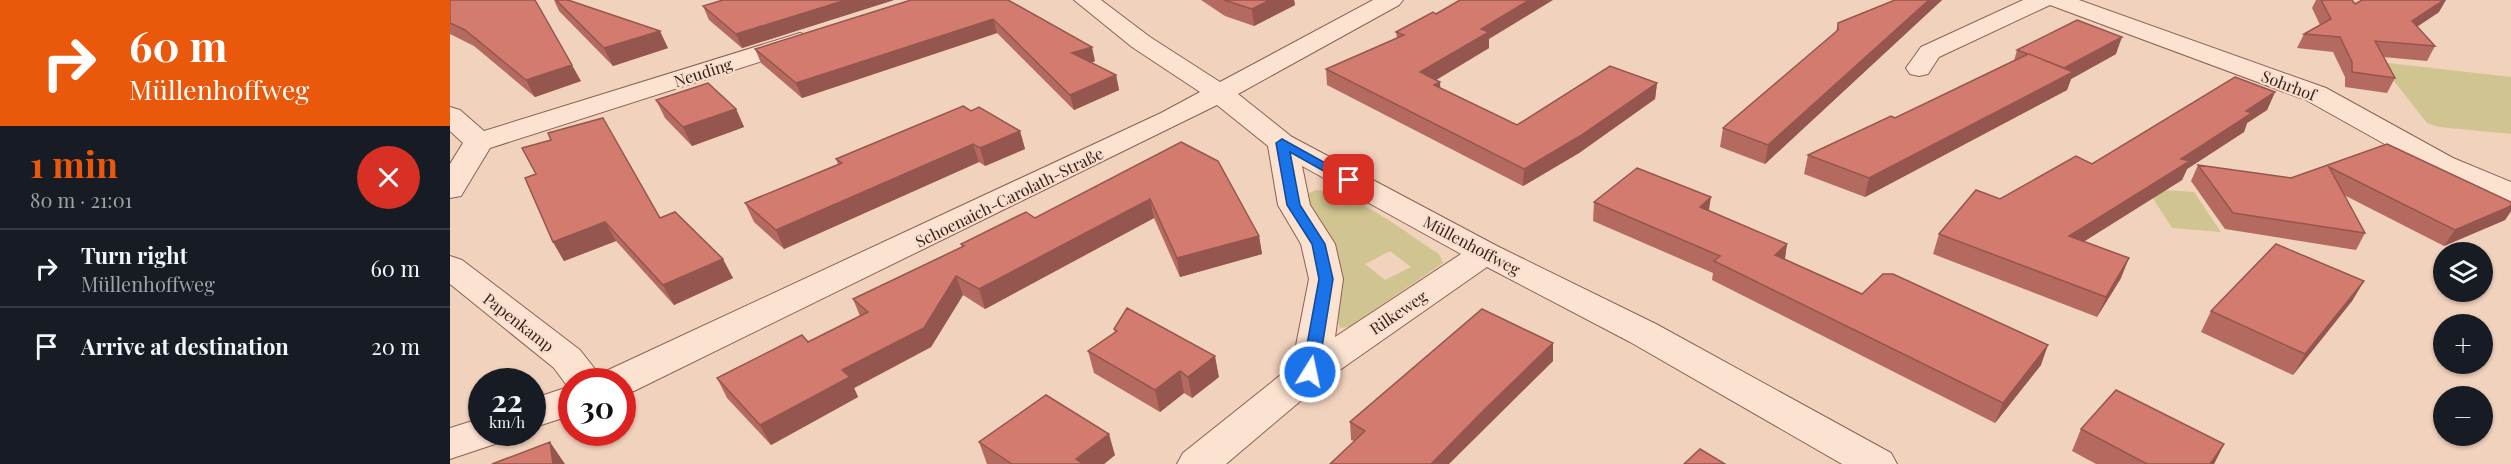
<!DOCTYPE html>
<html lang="en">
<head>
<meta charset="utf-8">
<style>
  body { margin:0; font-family:"Playfair Display",serif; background:#242831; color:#f1f3f6; height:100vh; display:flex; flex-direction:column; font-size:22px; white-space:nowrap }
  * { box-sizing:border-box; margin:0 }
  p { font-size:20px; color:#9ea1a6 }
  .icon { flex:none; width:33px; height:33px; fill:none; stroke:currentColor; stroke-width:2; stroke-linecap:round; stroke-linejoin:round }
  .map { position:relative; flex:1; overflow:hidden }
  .sheet { display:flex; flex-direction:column; background:#171b24; width:450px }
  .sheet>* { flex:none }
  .top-card { background:#ea580c; color:#fff; overflow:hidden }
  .fabs { position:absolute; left:1983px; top:242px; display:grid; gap:12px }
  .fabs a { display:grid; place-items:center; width:60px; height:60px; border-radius:50%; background:#171b24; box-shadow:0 2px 4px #0004; font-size:30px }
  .speed { position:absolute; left:18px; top:368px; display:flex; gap:12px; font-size:30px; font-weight:700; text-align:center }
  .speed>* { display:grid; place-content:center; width:78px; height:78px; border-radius:50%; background:#171b24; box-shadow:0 2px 4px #0004; line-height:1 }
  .speed small { font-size:15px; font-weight:400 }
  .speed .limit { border:9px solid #d22; background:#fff; color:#111 }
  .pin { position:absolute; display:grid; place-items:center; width:51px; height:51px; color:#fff; margin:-26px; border-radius:12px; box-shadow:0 3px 9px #0006 }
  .me { position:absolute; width:66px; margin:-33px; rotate:10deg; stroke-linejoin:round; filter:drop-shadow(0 0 4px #0008) }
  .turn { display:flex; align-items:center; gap:21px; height:126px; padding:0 30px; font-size:27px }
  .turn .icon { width:78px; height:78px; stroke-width:2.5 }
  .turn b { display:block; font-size:42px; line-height:51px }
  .round { display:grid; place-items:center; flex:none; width:63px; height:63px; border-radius:32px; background:#242831 }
  .headline { display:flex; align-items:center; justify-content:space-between; height:102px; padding:0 30px }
  h1 { font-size:36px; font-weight:700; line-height:45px; color:#ea580c }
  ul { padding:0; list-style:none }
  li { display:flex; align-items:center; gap:18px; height:78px; padding:0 30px; border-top:2px solid #363941 }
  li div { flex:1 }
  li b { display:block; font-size:22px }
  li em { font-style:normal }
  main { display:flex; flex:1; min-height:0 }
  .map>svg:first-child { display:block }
  .green { fill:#d0c490; fill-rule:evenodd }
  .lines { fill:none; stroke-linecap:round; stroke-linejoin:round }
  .street-casing { stroke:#8b6154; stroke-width:2 }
  .street { fill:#fce2d0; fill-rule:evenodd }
  .wall { fill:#b56a5f }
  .shaded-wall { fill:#94564e }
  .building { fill:#d37b6f; stroke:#94564e; stroke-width:1.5 }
  .route { fill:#1a73e8; stroke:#114b97; stroke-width:1.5 }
  .labels { text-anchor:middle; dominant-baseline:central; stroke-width:4.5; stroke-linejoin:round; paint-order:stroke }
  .street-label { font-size:16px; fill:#38201b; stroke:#f8dfcd }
</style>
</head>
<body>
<main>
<section class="sheet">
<div class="top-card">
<div class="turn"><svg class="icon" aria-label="right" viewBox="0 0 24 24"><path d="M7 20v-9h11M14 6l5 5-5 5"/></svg><div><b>60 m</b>Müllenhoffweg</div></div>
</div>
<div class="headline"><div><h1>1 min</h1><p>80 m · 21:01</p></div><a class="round" style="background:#d93025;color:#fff"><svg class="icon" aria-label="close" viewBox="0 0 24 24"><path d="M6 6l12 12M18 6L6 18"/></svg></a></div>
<ul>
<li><svg class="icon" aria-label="right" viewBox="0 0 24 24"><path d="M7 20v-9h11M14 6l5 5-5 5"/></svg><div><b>Turn right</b><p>Müllenhoffweg</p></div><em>60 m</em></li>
<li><svg class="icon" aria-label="arrive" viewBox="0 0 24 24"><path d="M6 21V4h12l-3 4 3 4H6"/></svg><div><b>Arrive at destination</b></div><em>20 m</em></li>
</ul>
</section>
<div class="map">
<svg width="2061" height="464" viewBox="0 0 2061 464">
  <rect width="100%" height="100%" fill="#f1d2bd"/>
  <path class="green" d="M1929,62L2061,77V134L1989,127L1977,123Z
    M1697,189L1744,192L1771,232L1722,228Z
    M866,190C904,191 956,233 989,254L993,263L899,327L890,328C884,313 895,293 891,277C886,256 864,217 854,195ZM940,251L961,267L935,280L915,264Z"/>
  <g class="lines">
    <defs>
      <path id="street" d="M624,0H651L700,37L770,82L923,0H953L949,5L788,94L842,137L1047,246L1206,324L1441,453L1447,464H1392L1180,342L1037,267L874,381L776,464H727L733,453L842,366L859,279L851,244L828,205L818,146L767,105L184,391L172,394V381H122V415L82,428V399L118,387L104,368L0,284V256L12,260L130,350L152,378L156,371L711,113L750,92L682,47ZM852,166L1011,254L885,337L893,279L885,244L860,205Z
        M1573,0H1629L1876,88L2003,158L2061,182V202L1981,170L1856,100L1600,5L1489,57L1478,74L1469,76L1460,74L1456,68L1471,47Z
        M350,33L359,36L363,41L359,46L40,148L11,196L0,198V164L13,143L0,131V107L10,110L34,131Z
        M32,418V432H54L48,443L0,459V428Z"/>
    </defs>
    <use href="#street" class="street-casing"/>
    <use href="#street" class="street"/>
  </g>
  <path class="wall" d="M0,0L131,81L85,97L24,46L0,34Z
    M104,0H118L218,48L163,66L109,11Z
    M273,0H444L292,48L259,20L253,6Z
    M558,0L645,61L641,63L666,75L669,90L624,110L547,33L352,98L311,63L305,49Z
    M751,0H844L845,5L804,26L775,16Z
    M1445,0H1492L1315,164L1270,147L1273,128L1386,32L1388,23Z
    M1866,0H1902L1905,4L1989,12L1967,27L1985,46L1977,61L1933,57L1945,78L1937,93L1895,87V77L1883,52L1847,48L1854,34L1870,25L1862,8Z
    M946,32L1039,39V48L986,80L990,88L1067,125L1207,83L1205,99L1129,153L1073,186L877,85L876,69L947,38Z
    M1567,50L1666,54L1621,79L1617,90L1415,197L1354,174L1358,155L1445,118L1564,61Z
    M1825,92L1817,110L1797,123L1794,132L1737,169L1732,180L1634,241L1671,278L1647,317L1483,254L1489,234L1550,199Z
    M206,100L286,109L294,127L242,146L215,118Z
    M521,111L570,131L575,149L535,166L529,162L334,249L304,222L295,203L388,164L386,159Z
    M731,142L809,236L812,254L730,277L704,218L535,309L513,295L481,347L404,388L408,397L321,445L277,398L267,378L358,342L410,316L403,299L512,247L511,244L585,218Z
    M1937,144L2061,202V211L2055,220L1994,246L1894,195L1915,233L1906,250L1775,229L1741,181L1748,165L1841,178Z
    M86,174L210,218L283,278L224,305L166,241L114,261L103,242Z
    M1144,202L1259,210L1337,244L1335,259L1412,294L1591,365L1545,423L1262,280L1263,273L1143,221Z
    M1914,281L1902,301L1843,375L1751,332L1761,311Z
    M664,329L769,377L742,398L734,393L710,412L644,373L638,351L665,333Z
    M1103,361L1034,428L904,441L901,440L900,422Z
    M1631,429L1774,444L1764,464H1646L1622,451Z
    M529,442L665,455L654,464H537Z"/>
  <path class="shaded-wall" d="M396,0H444L292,48L286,34Z
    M820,0H844L845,5L804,26L802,9Z
    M1079,0H1103L1039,39V48L971,89L970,72L1031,29Z
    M1479,0H1492L1315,164L1318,145Z
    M1994,0H1996L1989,12L1954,35L1962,21Z
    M543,19L547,33L352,98L346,83Z
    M210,31L218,48L163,66L154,48Z
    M1672,37L1666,54L1621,79L1617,90L1415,197L1419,178L1614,68Z
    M642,47L645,61L625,68L622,53Z
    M122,65L131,81L85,97L76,80Z
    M666,75L669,90L624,110L620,95Z
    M990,82L991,99L984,85Z
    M1207,83L1205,99L1129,153L1073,186L1074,169Z
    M1825,92L1817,110L1797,123L1794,132L1737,169L1732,180L1611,256L1619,236L1731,159L1796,111Z
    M286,109L294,127L242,146L233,127Z
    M570,131L575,149L535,166L530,148Z
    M523,144L529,162L334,249L326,230Z
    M1261,197L1258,216L1250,207Z
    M700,199L704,218L535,309L529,289Z
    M2061,206V211L2055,220L1994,246L2005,230Z
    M155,222L166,241L114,261L103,242Z
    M809,236L812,254L730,277L727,258Z
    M1337,244L1334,263L1325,255Z
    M1679,258L1671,278L1647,317L1656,297Z
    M273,259L283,278L224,305L213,285Z
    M506,276L513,295L481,347L404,388L408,397L321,445L310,425L392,370Z
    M1914,281L1902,301L1843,375L1855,354Z
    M1103,343V361L999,464H981L1034,410Z
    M1598,345L1591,365L1545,423L1553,403Z
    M765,356L769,377L742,398L738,377Z
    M730,371L734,393L710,412L705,390Z
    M659,434L665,455L654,464H628L626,459Z
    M100,442L115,464H103Z
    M1774,444L1764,464H1760Z"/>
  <path class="building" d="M0,0H85L122,65L76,80L15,30L0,23Z
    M106,0H118L210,31L154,48Z
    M273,0H396L286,34L253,6Z
    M461,0H558L642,47L622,53L666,75L620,95L543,19L346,83L305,49Z
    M774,0H820L802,9Z
    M1010,0H1079L1031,29L1039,32L970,72L990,82L984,85L1067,125L1160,66L1207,83L1130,136L1074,169L876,69L954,35L946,32L983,12L986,14Z
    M1445,0H1479L1318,145L1273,128L1388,30V23Z
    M1871,0H1902L1905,4L1912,0H1994L1962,21L1985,46L1925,41L1945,78L1902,72V62L1890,37L1854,34L1881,19Z
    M1627,20L1672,37L1614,68L1579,54L1623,72L1419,178L1358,155L1441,116L1445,118L1578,54L1567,50Z
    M1785,77L1825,92L1796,111L1802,113L1731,159L1740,161L1619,236L1679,258L1656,297L1489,234L1526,190L1550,199L1626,156L1642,164Z
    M258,83L286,109L233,127L206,100Z
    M513,106L521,111L529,107L570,131L530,148L523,144L326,230L295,203L392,163L386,159Z
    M153,118L210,218L225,212L273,259L213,285L155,222L103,242L75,178L86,174L72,148L101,140L98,133Z
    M731,142L768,161L809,236L727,258L700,199L529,289L506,276L474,328L392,370L400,377L310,425L267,378L352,335L358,342L418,312L403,299L514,246L511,244L576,212L585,218Z
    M1937,144L2061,202V206L2005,230L1879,167L1915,233L1783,213L1748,165L1841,178Z
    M1187,168L1261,197L1250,207L1337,244L1325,255L1412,294L1433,274H1443L1598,345L1553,403L1264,261L1270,256L1144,202Z
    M1826,244L1914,281L1855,354L1761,311Z
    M677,308L765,356L738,377L730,371L705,390L638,351L667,331L664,329Z
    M1032,309L1103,343L1034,410L981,464H880L915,431L900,422Z
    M1666,390L1774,444L1760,464H1697L1631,429Z
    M596,395L659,434L626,459L633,464H562L529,442Z
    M100,442L103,464H42Z
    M1250,449L1275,464H1234Z"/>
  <path class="route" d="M832,139L906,180L904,183H895L840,152L850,205L875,244L883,279L868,372L860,377L852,372L869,279L862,244L837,205L826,143Z"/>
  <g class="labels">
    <g class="street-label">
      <text transform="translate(253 72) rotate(-18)">Neuding</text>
      <text transform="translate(1839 85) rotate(21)">Sohrhof</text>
      <text transform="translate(559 197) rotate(-26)">Schoenaich-Carolath-Straße</text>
      <text transform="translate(1022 245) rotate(28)">Müllenhoffweg</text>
      <text transform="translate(948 312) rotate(-34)">Rilkeweg</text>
      <text transform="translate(69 322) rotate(38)">Papenkamp</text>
    </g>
  </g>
</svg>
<div class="fabs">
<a><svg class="icon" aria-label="layers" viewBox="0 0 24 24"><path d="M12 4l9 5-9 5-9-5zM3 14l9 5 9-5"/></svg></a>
<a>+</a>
<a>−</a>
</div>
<div class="speed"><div>22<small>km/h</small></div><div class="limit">30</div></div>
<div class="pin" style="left:899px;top:180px;background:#d93025"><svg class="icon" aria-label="arrive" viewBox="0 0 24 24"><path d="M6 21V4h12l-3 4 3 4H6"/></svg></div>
<svg class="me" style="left:860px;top:372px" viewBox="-20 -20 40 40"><circle r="17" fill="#1a73e8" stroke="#fff" stroke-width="3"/><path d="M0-11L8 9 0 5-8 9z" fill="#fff"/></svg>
</div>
</main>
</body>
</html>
